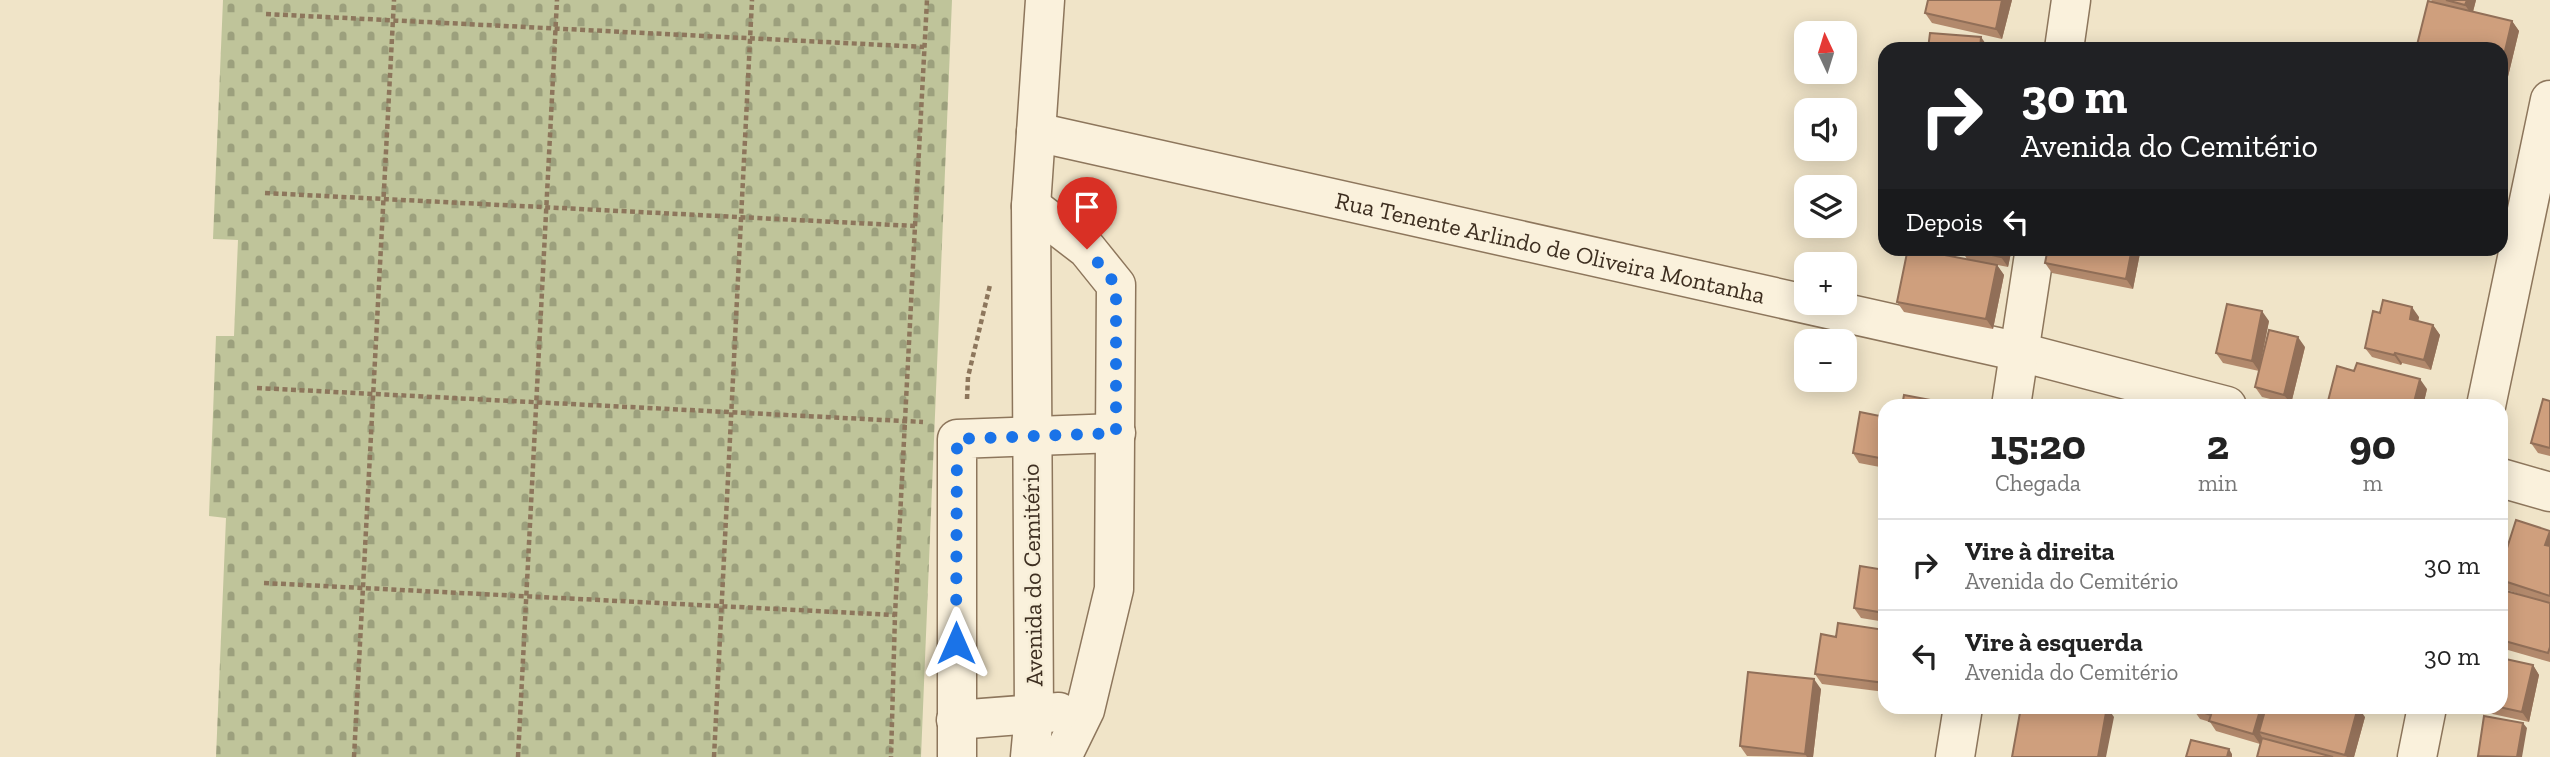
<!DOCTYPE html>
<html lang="pt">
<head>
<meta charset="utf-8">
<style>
  body { margin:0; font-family:"Zilla Slab",serif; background:#f2f2f2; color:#222; height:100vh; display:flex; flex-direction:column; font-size:26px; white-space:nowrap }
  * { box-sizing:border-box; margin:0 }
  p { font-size:23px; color:#767676 }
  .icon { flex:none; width:38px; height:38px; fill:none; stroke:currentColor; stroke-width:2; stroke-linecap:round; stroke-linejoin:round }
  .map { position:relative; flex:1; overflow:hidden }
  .drawer { position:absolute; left:1878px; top:399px; width:630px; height:315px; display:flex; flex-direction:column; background:#fff; border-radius:21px; box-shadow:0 4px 18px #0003 }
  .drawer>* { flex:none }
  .banner { position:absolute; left:1878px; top:42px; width:630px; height:214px; border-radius:21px; box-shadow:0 4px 18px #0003; background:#202124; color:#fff; overflow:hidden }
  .needle { width:46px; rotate:356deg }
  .controls { position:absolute; left:1794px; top:21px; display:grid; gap:14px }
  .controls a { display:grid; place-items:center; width:63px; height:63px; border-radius:14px; background:#fff; box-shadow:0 4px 18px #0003; font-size:35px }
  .pin { position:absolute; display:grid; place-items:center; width:60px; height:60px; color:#fff; margin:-72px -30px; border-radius:50% 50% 50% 0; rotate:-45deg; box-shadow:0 0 7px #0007 }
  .pin .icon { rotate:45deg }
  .me { position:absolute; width:77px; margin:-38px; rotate:0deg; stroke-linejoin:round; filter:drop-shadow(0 0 5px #0008) }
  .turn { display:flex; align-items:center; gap:24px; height:147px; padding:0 28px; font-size:32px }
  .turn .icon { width:91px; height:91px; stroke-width:2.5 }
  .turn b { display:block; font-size:49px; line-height:60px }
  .then { display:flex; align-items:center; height:66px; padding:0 28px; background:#0003; gap:14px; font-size:26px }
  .eta { display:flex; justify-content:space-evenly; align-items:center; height:119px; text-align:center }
  .eta b { font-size:42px; font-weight:700; line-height:49px }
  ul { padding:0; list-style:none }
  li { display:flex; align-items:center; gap:21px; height:91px; padding:0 28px; border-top:2px solid #e0e0e0 }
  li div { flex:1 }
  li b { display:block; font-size:26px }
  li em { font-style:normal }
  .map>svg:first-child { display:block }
  .cemetery { fill:url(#cemetery-stones) }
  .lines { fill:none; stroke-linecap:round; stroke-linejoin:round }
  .minor-casing { stroke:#8d765c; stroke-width:41 }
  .path { stroke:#8d765c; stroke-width:4.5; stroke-dasharray:5 3.5; stroke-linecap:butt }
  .minor { stroke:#faf1dc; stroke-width:38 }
  .wall { fill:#b2896c }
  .shaded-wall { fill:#916f58 }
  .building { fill:#cf9f7d; stroke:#916f58; stroke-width:2 }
  .route { stroke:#1a73e8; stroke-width:12; stroke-dasharray:0 21.6 }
  .labels { text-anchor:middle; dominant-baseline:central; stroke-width:5; stroke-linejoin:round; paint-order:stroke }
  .street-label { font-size:24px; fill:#3d2e20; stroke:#f7eed8 }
</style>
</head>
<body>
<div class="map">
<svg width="2550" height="757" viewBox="0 0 2550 757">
  <defs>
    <pattern id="cemetery-stones" width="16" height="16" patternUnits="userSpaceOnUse" patternTransform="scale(1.75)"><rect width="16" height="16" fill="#bfc49a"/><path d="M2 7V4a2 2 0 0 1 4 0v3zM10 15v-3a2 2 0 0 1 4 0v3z" fill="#9ca07d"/></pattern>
  </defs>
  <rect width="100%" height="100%" fill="#f0e4c8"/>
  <path class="cemetery" d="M223,0H952L921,757H216L226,518L209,516L216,336H234L238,240L213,239Z"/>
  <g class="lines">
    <defs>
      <g id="minor">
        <path d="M2064,49L2071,0"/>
        <path id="s1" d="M1036,132L2020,352L2227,406"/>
        <path d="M1031,206L1087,249L1116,285L1114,589L1085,710L1062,757"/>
        <path d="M2011,406L2035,248"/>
        <path d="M2486,406L2550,100"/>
        <path d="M2501,478L2550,492"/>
        <path d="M956,720L1059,712"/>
        <path d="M957,757V439L1116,433"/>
        <path d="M1030,757L1034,714L1031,206L1045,0"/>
        <path d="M1955,757L1963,707"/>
        <path d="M2417,757L2427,707"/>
      </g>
    </defs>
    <use href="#minor" class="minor-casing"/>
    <path class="path" d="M266,14L924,47
      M265,193L915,226L895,615L891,757
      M915,226L927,0
      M257,388L923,422
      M967,399L968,377L990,285
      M264,583L895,615
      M354,757L394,0
      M518,757L557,0
      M714,757L752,0"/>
    <use href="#minor" class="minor"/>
  </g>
  <path class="wall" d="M2012,0L2002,39L1932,23L1925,13Z
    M2431,0H2476L2473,12L2512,21L2519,31L2505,89L2501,88V49L2433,2Z
    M1960,248H2012L2008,267L1967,259Z
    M2141,248L2133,289L2052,273L2045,263Z
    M1997,265L2004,275L1993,329L1904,312L1897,302Z
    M2380,313L2419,317L2418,321L2433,325L2440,335L2431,370L2402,363L2401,365L2372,357L2365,348Z
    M2269,321L2259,371L2223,363L2216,353Z
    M2305,347L2291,404L2262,397L2255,387Z
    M2427,389L2423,406H2331L2328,401Z
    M2550,401V456L2538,453L2531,443Z
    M1885,417V468L1859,463L1853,453Z
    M2550,531V662L2501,648V609L2534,599L2504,589L2501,585V567Z
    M1885,570V622L1861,618L1854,608Z
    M1885,630V692L1822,684L1815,674L1836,637Z
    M2533,665L2539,675L2529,722L2488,713L2483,707H2501Z
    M1821,689L1813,757L1747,756L1740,746Z
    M2193,709L2365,717L2354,757H2257L2263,738L2262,737L2260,744L2216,731L2210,722L2200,719Z"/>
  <path class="shaded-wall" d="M2002,0H2012L2002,39L1996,29Z
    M2467,0H2476L2472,15L2465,5Z
    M2512,21L2519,31L2505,89L2501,84V68Z
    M1981,37L1988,47V49H1980Z
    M2003,248H2012L2008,267L2001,257Z
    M2132,248H2141L2133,289L2126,279Z
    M1997,265L2004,275L1993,329L1986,319Z
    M2412,307L2419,317L2417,329L2410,319Z
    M2262,311L2269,321L2259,371L2252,361Z
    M2433,325L2440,335L2431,370L2424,360Z
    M2298,337L2305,347L2291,404L2284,395Z
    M2395,353L2402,363L2401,365L2394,355Z
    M2420,379L2427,389L2423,406H2413Z
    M2550,531V552L2545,545Z
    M2533,665L2539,675L2529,722L2522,712Z
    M1814,679L1821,689L1813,757H1807L1805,754Z
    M2107,707L2114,717L2106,757H2098Z
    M2261,707H2271L2259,732L2262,737L2260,744L2253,734Z
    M2358,707L2365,717L2354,757H2347L2345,755Z
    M2523,723L2527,728L2522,757H2517Z
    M2229,749L2232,754V757H2227Z"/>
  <path class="building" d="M1928,0H2002L1996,29L1925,13Z
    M2446,0H2467L2465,5Z
    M2428,1L2512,21L2501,68V49H2416Z
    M1930,33L1981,37L1980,49H1928Z
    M1908,248L1997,265L1986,319L1897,302Z
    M1960,248H2003L2001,257Z
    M2048,248H2132L2126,279L2045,263Z
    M2383,300L2412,307L2410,319L2433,325L2424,360L2395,353L2394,355L2365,348L2373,311L2380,313Z
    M2227,304L2262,311L2252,361L2216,353Z
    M2269,330L2298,337L2284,395L2255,387Z
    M2357,363L2420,379L2413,406H2346L2328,401L2337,366L2354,371Z
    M1904,395L1936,401L1935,406H1902Z
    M2543,399L2550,401V448L2531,443Z
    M1860,412L1885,417V459L1853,453Z
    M2516,520L2550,531L2545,545L2550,546V596L2501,580V567Z
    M1860,566L1885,570V613L1854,608Z
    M2506,591L2550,603V647L2548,653L2501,640V609Z
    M1838,623L1885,630V683L1815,674L1821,634L1836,637Z
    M2501,658L2533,665L2522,712L2499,707H2501Z
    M1748,672L1814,679L1805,754L1740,746Z
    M2021,707H2107L2098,757H2012Z
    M2194,707H2261L2253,734L2209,721L2211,715L2193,709Z
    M2266,707H2358L2345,755L2259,732Z
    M2484,716L2523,723L2517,757L2478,756Z
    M2262,738L2333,757H2257Z
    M2191,740L2229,749L2227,757H2186Z"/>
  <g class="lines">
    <path class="route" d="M956,643L957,439L1116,433V285L1087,249"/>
  </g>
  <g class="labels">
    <g class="street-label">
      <text stroke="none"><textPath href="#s1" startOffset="527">Rua Tenente Arlindo de Oliveira Montanha</textPath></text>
      <text transform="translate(1032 575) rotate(-91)">Avenida do Cemitério</text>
    </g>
  </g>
</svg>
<div class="controls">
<a><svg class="needle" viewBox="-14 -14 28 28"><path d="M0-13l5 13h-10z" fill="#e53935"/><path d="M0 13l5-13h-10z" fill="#767676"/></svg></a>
<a><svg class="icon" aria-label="sound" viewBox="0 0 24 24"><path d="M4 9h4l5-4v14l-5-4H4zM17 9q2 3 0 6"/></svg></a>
<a><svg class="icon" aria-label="layers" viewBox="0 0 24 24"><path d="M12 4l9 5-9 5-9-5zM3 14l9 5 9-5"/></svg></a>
<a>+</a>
<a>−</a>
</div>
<div class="pin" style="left:1087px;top:249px;background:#d93025"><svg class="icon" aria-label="arrive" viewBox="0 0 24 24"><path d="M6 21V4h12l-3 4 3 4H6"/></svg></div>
<svg class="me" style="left:956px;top:643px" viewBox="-20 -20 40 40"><path d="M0-17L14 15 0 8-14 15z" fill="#1a73e8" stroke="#fff" stroke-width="4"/></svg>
<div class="banner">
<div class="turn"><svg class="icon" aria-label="right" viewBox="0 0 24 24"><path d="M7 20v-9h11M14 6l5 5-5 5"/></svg><div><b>30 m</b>Avenida do Cemitério</div></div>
<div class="then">Depois<svg class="icon" aria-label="left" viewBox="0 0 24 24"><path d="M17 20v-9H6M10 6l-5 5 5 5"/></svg></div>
</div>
<section class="drawer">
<div class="eta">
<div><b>15:20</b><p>Chegada</p></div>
<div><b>2</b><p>min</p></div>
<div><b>90</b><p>m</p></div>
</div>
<ul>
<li><svg class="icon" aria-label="right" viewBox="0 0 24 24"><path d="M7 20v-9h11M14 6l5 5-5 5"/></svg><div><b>Vire à direita</b><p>Avenida do Cemitério</p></div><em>30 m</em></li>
<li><svg class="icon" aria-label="left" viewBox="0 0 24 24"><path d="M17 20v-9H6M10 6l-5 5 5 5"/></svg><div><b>Vire à esquerda</b><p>Avenida do Cemitério</p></div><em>30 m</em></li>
</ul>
</section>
</div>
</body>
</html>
